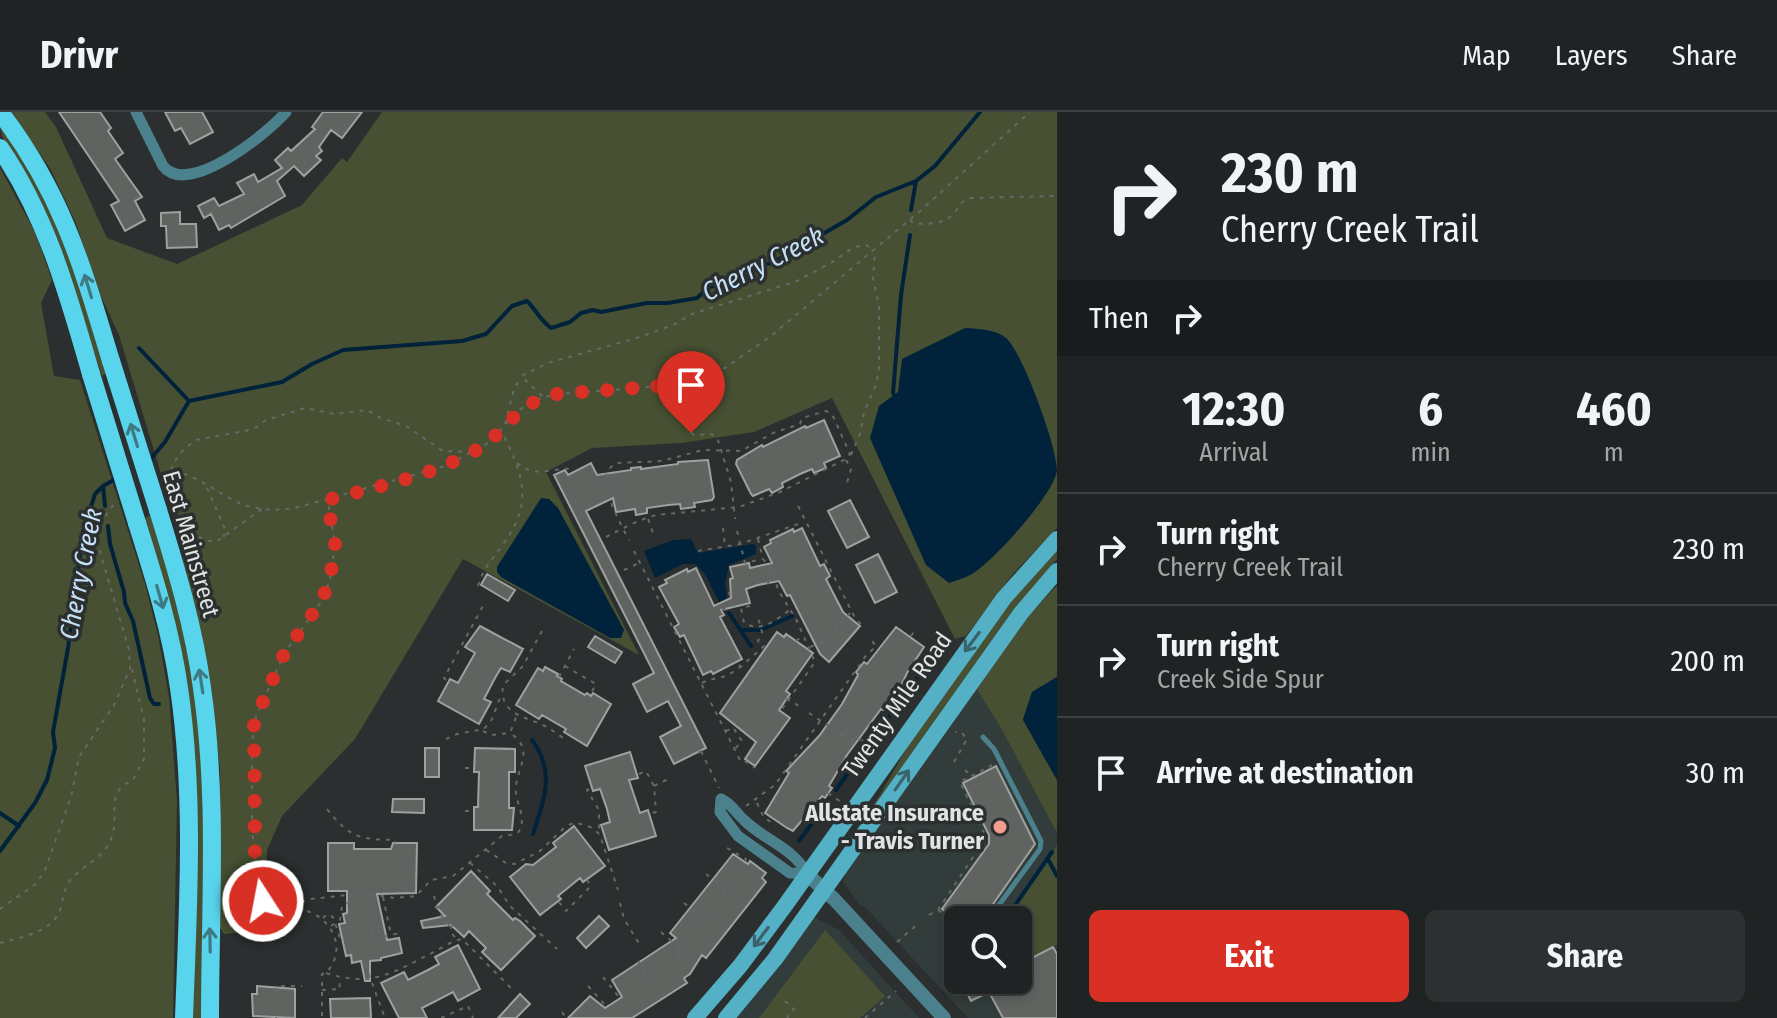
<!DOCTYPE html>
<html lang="en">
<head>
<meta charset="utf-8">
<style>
  body { margin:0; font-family:"Fira Sans Condensed",sans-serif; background:#2d2f30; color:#f1f3f6; height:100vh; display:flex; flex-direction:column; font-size:30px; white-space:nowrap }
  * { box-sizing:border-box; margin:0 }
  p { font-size:26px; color:#a2a4a6 }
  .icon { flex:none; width:44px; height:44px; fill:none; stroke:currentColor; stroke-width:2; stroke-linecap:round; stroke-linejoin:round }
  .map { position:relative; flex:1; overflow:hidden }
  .side { display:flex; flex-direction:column; background:#202323; width:720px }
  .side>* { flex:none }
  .banner { background:#202323; color:#f1f3f6; overflow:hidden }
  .controls { position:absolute; left:944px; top:794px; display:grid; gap:16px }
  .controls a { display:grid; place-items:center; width:88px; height:88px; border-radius:12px; background:#202323; box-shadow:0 4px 12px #0003,0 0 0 2px #3d4041; font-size:40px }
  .pin { position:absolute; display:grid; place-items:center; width:68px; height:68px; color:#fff; margin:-82px -34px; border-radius:50% 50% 50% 0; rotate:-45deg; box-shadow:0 0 8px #0007 }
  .pin .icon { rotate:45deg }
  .me { position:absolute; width:88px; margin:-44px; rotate:349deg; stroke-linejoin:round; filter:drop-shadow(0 0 6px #0008) }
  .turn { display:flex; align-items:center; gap:28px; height:168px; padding:0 32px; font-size:36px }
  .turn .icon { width:104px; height:104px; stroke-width:2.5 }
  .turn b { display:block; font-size:56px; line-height:68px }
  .then { display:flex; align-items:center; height:76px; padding:0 32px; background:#0003; gap:16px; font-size:30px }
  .eta { display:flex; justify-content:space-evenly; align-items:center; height:136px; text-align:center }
  .eta b { font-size:48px; font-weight:700; line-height:56px }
  .action { display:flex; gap:16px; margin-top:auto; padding:16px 32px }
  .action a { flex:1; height:92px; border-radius:12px; background:#d93025; color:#fff; font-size:32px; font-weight:700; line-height:92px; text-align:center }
  .action a+a { background:#2d2f30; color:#f1f3f6 }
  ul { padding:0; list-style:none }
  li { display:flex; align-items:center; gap:24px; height:112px; padding:0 32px; border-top:2px solid #3d4041 }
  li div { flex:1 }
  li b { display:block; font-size:30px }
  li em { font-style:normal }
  header { display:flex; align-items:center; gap:48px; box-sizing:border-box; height:112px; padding:0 40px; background:#202323; border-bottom:2px solid #3d4041 }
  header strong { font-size:38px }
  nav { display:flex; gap:44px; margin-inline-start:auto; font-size:28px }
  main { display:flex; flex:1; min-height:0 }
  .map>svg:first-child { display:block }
  .built { fill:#323d3b }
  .green { fill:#475032 }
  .water { fill:#00223a }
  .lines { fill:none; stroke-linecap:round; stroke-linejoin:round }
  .stream { stroke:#00223a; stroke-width:4 }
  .building { fill:#606360; stroke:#9ea29f; stroke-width:2 }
  .path { stroke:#656968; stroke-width:2; stroke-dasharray:4 6; stroke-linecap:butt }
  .service { stroke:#4b818d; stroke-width:5 }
  .minor { stroke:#4b818d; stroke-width:11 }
  .tertiary { stroke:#4b818d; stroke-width:14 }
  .secondary { stroke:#54b0c4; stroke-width:16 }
  .primary { stroke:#58d4ed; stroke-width:18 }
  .primary-bridge { stroke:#58d4ed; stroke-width:18 }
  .oneway { stroke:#3f7984 }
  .oneway2 { stroke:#3b636b }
  .route { stroke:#d93025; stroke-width:14; stroke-dasharray:0 25.2 }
  .poi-dot { fill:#f49d8c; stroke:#2b2f2f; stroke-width:3 }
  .labels { text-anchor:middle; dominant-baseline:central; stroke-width:7; stroke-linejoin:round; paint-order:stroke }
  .street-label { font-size:24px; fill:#e1e4e3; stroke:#2b2f2f }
  .poi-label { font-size:24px; font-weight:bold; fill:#e1e4e3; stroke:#2b2f2f; text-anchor:end }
  .water-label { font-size:26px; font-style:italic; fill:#c6e0f6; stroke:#2b2f2f }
</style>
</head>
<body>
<header>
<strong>Drivr</strong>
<nav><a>Map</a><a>Layers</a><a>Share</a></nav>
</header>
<main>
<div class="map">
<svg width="1057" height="906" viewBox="0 0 1057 906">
  <rect width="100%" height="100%" fill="#2b2f2f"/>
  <path class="built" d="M976,576L1001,616L1057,721V733L1003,808H958V868H961L957,873L1018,868V853L1057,833V906H968L865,795L860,793L843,770L846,760Z
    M814,805L839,818L919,906H735Z"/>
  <path class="green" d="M12,0H45L56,15L107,126L177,152L302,93L342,46L347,50L382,0H1057V416L1013,462L966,524L955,527L832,286L754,320L681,331L592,336L546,360L639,543L463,447L355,627L282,704L267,738L266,772L268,789L262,807L245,820L224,822L218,813L220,656L207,555L198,505L183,448L184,438L119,223L100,182L75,109L51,58Z
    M0,11L55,101L107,261L102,264L99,256C77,185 60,125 24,59C15,43 0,30 0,11Z
    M0,56L35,120L52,168L41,191L54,264L80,268L145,472L158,523L169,585L177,689L173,906H0Z
    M151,403C168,457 187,513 194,569C208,681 202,794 202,906H192L196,715L145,406Z
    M1057,438V447L1014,497L834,750L880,683L912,627L1010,491Z
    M1057,473V565L1032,580L1023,607L1057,668V721L1001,616L976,576L1020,514Z
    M1057,733V833L1018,853V808H1003Z
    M825,818L885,884L860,906H759Z"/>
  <path class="water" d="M965,216C979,217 995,217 1006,226C1023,241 1057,335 1057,358C1055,381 993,450 972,462C965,466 957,468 949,471L926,453L870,326L879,294L898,280L902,247Z
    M541,386L549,387L558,396L624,518L621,526H610L501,465L497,460V455Z
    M691,427L698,441L753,432L756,434V442L729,453L725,472L728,490L721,494L705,462L696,452H683L655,466L644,439L673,428Z
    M1057,565V668L1023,608L1032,580Z"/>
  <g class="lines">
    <path class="stream" d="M911,98L916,69
      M139,236L189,289
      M897,287L893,281L901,183L910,123
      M148,350L165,330L189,289L282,270L312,252L343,238L462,229L486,222L512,194L527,189C537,199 540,208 551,216L570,210L581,201L593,198L601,200L647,191H668L697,186L709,175L737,169L750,157L774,150L847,108L876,85L916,69L935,54L980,0
      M103,374L105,394
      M108,414L110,432L124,480L125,491L133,509L150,586L154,592H159
      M729,501L751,534
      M763,517L792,504
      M743,518H760
      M906,580L931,547L932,539
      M532,628C556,660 544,688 533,722
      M872,628L899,591
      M836,678L864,638
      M0,701L19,714
      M799,729L829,688
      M0,739L35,691L47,668L55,636L53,620L68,536L83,420L95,382L103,374L119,365
      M1048,747L1057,764
      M1005,808L1052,740
      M963,870L964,868"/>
  </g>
  <path class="building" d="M59,0H100L111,16L108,19L123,41L115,47L142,85L135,89L145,108L125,119L111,93L119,89Z
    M165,0H202L213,20L190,32L181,16L175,19Z
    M323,0H362L342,26L331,18L319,35L322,39L316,44L321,48L304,64L294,54L277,69L285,84L231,116L229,113L219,118L211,102L204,106L198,94L214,86L219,94L244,82L237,71L254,62L258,70L282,56L275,48L288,36L291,39L315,17L312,15Z
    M180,100V112H196L197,135L167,136L166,114H161V101Z
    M824,308L840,344L824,351L826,356L814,361L812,357L800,362L782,371L783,375L772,381L769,377L753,384L751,382L736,352L737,348L762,333L763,335L805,314L806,316Z
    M708,348L714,385L712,388L694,391L695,395L681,397L680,392L668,393L647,396V401L636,403L635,397L616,400L613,386L586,399L706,636L674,652L660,625L681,614L668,589L647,600L633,572L654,561L554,363L565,358L568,363L591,351L597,363L631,358V356L641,355V357L678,352V350Z
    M850,388L869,425L847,436L828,399Z
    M802,416L820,454L824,452L830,464L826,467L843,500L860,514L829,550L820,542L790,483L787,484L779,469L758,473L746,477L750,491L721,498L724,503L720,505L742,547L713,562L711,559L703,563L684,523L680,525L674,515L679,512L659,475L667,471L665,468L687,457L688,460L696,456L714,494L731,486L730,467L733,466L730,455L749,451L750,456L772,451L764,435L771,431L770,428L793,417L794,420Z
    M878,442L897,480L875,491L856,453Z
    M487,462L515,478L508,489L481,473Z
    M480,514L523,537L510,560L501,556L495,566L484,587L491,590L479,612L438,589L450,567L458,571L475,541L465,535Z
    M896,515L924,535L907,561L895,587L892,584L883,598L881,597L847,643L829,674L832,676L825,686L822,684L793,719L787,716L765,701L789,661L786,659L819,624L842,592L858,563L856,560L864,550L867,552Z
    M777,520L784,525L786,522L813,541L786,579L790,582L779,598L790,606L755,654L745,647L756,630L720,601Z
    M595,524L622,540L615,551L588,535Z
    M545,555L558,562L557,564L562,567L561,569L585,583L587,581L591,584L593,581L611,592L587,634L564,620L566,617L542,603L539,607L516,593L538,556L543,559Z
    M425,636H439V665H425Z
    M475,636L515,637V660H509V696H514L512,718H474V695H478L479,660H474Z
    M630,640L638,666L629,668L640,701L648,698L656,724L609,738L601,713L610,710L607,697L600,677L593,679L585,654Z
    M996,654L1035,732L982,808H957L942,797L989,732V723L963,671Z
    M393,687H424V701L392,700Z
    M574,714L605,754L583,770L580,766L558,784L561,787L540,803L510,765L526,752L533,753L556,735L553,731Z
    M328,731H354V737H391L393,731H417L416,781L377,782L387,828L399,826L402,841L381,846V848L370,849V869H365L361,849L352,851L351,843L346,844L339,812L345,811L343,802L347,801V779H328Z
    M733,742L748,752L750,749L766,761L762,766L766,770L706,846L702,843L690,862L684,866L687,871L632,906H568L590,884L605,896L622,885L612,868L676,826L670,821Z
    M471,759L490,779L487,782L513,808L515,806L520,809L535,824L501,858L482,840L486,836L469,819L464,825L451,813L423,816L421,809L445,804L436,795Z
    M599,804L609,814L586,836L577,826Z
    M458,833L480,877L458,889L453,880L422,896L427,906H399L381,871L404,860L408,868L428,858L439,852L435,845Z
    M1053,835L1057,842V906H1003L989,880L971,889L966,879L988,868H1018V853Z
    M257,874L295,877V906L253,904L252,882H257Z
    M520,882L530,892L516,906H498Z
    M370,886L371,906H331L330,887Z"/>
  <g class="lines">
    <path class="path" d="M910,108L913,111C924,113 944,112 952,103C960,95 959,89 972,86L1057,84
      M675,274L688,318L694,323L711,322L717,325L731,370L735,407
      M542,284L521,264L548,251L640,225L673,213L692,202L797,169L834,149L854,135L866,133L873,138
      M505,312L514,277L521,265
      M851,343L860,322L864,300L876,273L879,257V194L873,166L875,140
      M846,348L851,357L847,371
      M517,351C534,367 553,355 573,357
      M171,358L178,343L195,328L245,319L257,315L266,308L305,296L335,302L367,298L381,306L406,314L443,339L473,340
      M164,362C185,352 221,385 244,393C261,398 277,399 295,396L445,354L485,333L524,294L538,287L557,282L674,273L725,256L771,224L919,100L1030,0
      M207,376L225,417L224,425
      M798,394L854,504L862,514
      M648,407L654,424
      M183,413L205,429H217L262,397
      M723,416L725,435
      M737,419L745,451L762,447
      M606,425C622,417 638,408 656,403L739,395L780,380L846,347L850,342L832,302L826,299L802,306L800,312L773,321L741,339L703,338L662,349L616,351L610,356L606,363L612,393C617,405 623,417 629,428
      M758,427L763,447L773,459L778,478L796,507L815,550L782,597
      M634,439L740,648L742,647L755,656
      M698,439L740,432L804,410
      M624,458L639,451
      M768,472L771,458
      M478,474C483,456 493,447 504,431C534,390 523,361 501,319
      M729,480L732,493
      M750,494L741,496L744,511C762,521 775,508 790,498
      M722,498L732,493L740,496
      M542,519L523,554L503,573C499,601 522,604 543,613C551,617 557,622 565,627L566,624
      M911,524L916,517
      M796,529L804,523
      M810,535L825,529L850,501
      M739,553L747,559
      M565,554L596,572L590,583
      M559,565L574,537
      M446,568L444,566L483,494
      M702,571C711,566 719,567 728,563C736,559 757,541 764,534L758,529L762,520L757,502
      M898,581L910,590
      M786,587L799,594
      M809,601L827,613L852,621L876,638
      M734,617L742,629L735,637
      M483,619L491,623L510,621
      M726,619L735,615
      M841,622L855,630L861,627
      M840,623L849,612
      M446,627L457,622L484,617L492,607L501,583
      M701,639L719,676
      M698,641L706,637
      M954,650L967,627L962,621L955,620
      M465,656H470
      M965,658L970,663
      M639,662L646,659L654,674L656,700L651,701
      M654,674L670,666
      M589,677L587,678L599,698V718
      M828,681L841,690
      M757,691L764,706L776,713
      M746,694L775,673L865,545L876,534L869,525
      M327,697C350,726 359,727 395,728V731
      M465,699H469
      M961,725L982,727
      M727,736L746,747L745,754
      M486,738L506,751L515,752L540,739L564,716L573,711L581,712L593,716L600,723L618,778
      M470,751L497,774L510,794L557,837
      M706,762L726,778
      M723,783L730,773
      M434,784L438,800L450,814
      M383,785L391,823
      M559,790L566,799L591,774L587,768
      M620,791L624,807L640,833
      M684,791L704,807
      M292,794L311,787L366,781L394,786L416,784L431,768L453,764L502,724L517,722C530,706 513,690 516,673C519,653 534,637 510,621L517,603
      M0,797L36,772L45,758L71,685L79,645L114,593L130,557L129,538L98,433L99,413L114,392
      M262,797L279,799
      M938,798L945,803
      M307,799C334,808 347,839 326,861L322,862V906
      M929,803L938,798L983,730L984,721L960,670L992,653
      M323,806L327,802L333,805L341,829
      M700,812L708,802
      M452,813L450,819L457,828
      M229,814C244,816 258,809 262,793C265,778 257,764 255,749C250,708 252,659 253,617L256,605L284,542L321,490L330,468L335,432L328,389
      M331,814L340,808L342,794L350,790
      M372,817L374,827L400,821
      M661,820L678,835V846L674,850
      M897,830L919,811
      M0,831C22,825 54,820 61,795C63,785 65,773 72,766C86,751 103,747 111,727C121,703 103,681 133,668L144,647V608L131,553
      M679,835L686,830
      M638,849L649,866
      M365,852L385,906
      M326,861C372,876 394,860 434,840C443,835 452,829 462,827L514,879
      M603,865L618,884L624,882
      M644,869L654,862
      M588,874L606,894L601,898
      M322,878L340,877L339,866
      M276,880L277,874H302
      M785,889L794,897L787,906
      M562,900L566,906
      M276,905V906
      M441,906L468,894L473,906
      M865,906L896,879"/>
    <path class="service" d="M983,625L994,637L1041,729L1040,737L988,808"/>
    <path class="minor" d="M136,0L163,54C188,86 268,21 286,0
      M721,687C733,693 735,700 744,708C764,728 794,736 807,762L790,761L738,724L720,700Z"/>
    <path class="tertiary" d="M807,762L834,787L944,906"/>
    <path class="secondary" d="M695,906L740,854L784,795L1004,486L1057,427
      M726,906L775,847L1021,501L1057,459"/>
    <path class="primary" d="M0,0C62,81 82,153 111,249
      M0,36C47,105 68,182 91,262
      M158,398C176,456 194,515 202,576C218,685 210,796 210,906
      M137,411C154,465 171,519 179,576C195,685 188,796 184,906"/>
    <path class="primary-bridge" d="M111,249L158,398
      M91,262L137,411"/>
  </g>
  <defs><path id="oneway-shaft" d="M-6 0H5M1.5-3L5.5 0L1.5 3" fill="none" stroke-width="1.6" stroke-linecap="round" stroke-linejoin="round" transform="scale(2)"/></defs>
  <g class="oneway">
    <use href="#oneway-shaft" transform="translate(88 174) rotate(-107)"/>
    <use href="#oneway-shaft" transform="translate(134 323) rotate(-107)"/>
    <use href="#oneway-shaft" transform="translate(160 485) rotate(74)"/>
    <use href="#oneway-shaft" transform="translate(201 569) rotate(-99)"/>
    <use href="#oneway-shaft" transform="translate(210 828) rotate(-91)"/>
  </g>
  <g class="oneway2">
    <use href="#oneway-shaft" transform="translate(972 530) rotate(127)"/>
    <use href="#oneway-shaft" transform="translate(902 668) rotate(-55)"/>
    <use href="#oneway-shaft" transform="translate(761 825) rotate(127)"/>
  </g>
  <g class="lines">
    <path class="route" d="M263,789L255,749L254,610L284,542L321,490L330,468L335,432L327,388C376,375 428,365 473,340C509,320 512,292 557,282L674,273L691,321"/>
  </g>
  <circle class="poi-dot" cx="1000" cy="715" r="8"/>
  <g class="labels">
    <g class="street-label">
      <text transform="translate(191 432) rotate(74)">East Mainstreet</text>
      <text transform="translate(897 593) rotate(-55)">Twenty Mile Road</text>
    </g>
    <g class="poi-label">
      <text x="984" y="701">Allstate Insurance<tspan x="984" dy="28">- Travis Turner</tspan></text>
    </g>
    <g class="water-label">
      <text transform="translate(763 152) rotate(-27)">Cherry Creek</text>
      <text transform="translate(81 462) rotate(-79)">Cherry Creek</text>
    </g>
  </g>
</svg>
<div class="controls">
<a><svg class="icon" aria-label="search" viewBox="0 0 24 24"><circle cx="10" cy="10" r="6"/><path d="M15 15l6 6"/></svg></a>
</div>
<div class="pin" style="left:691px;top:321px;background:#d93025"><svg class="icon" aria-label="arrive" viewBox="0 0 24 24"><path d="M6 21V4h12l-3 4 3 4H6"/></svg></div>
<svg class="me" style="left:263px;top:789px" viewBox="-20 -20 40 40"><circle r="17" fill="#d93025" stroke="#fff" stroke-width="3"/><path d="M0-11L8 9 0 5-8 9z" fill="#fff"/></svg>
</div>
<section class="side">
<div class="banner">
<div class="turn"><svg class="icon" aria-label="right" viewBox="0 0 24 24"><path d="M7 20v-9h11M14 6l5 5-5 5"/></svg><div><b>230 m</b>Cherry Creek Trail</div></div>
<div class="then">Then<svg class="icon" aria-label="right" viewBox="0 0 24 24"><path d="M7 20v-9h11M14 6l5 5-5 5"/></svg></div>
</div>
<div class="eta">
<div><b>12:30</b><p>Arrival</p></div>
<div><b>6</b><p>min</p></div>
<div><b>460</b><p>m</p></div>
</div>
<ul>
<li><svg class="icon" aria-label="right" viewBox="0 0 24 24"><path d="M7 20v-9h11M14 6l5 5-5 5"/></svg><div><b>Turn right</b><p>Cherry Creek Trail</p></div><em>230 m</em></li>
<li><svg class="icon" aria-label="right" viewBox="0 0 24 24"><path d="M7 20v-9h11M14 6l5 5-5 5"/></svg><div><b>Turn right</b><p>Creek Side Spur</p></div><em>200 m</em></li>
<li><svg class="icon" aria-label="arrive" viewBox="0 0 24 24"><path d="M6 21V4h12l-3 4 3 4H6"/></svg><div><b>Arrive at destination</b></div><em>30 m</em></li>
</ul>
<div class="action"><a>Exit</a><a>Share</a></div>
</section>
</main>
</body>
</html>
